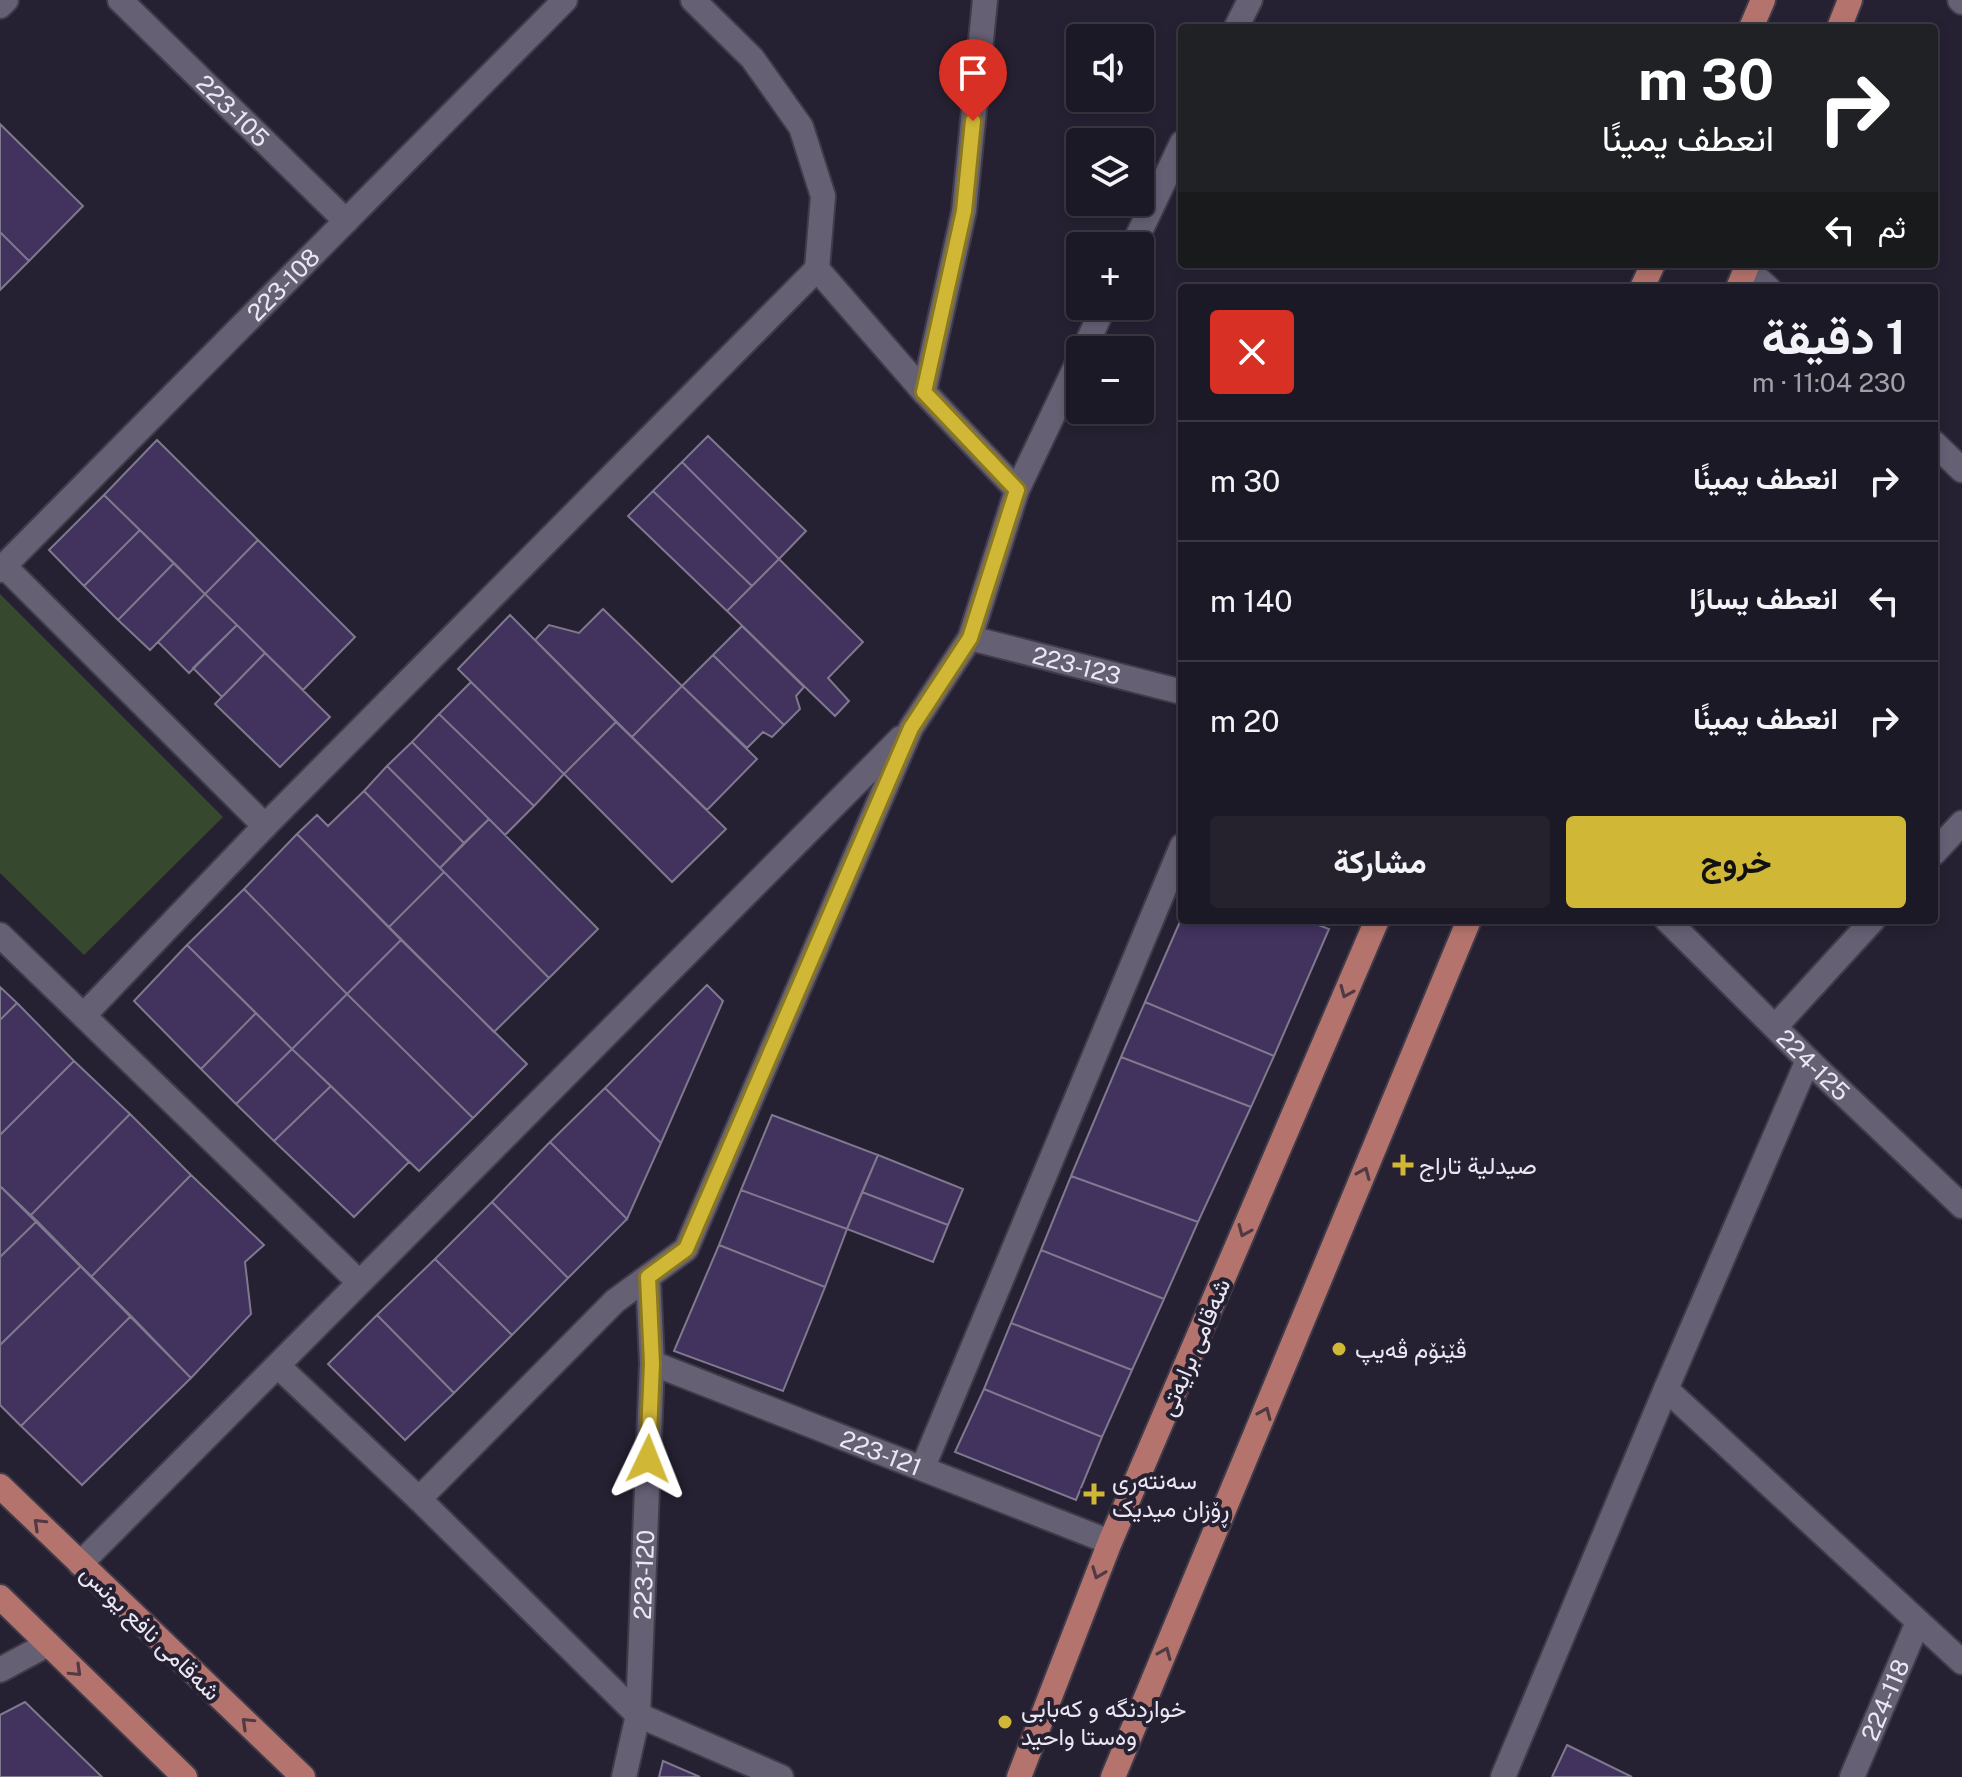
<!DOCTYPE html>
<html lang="ar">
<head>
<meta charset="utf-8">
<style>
  body { margin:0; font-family:"Public Sans",Vazirmatn,sans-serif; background:#25222e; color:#f1f3f6; direction:rtl; height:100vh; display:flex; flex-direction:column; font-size:30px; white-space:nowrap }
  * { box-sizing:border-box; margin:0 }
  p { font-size:26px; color:#a0a0a7 }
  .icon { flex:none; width:44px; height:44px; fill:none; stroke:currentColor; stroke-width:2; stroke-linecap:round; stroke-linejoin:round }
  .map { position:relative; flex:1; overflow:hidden; direction:ltr }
  .side { position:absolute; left:1178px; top:284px; width:760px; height:640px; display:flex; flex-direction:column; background:#1c1926; border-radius:8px; box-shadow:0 4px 12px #0003,0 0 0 2px #3a3843; direction:rtl }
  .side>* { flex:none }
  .banner { position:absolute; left:1178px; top:24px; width:760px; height:244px; border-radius:8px; box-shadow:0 4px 12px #0003,0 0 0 2px #3a3843; direction:rtl; background:#202124; color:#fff; overflow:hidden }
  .buttons { position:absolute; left:1066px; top:24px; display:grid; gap:16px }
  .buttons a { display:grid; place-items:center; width:88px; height:88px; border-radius:8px; background:#1c1926; box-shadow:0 4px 12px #0003,0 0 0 2px #3a3843; font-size:40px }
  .pin { position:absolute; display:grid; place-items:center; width:68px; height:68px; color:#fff; margin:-82px -34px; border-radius:50% 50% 50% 0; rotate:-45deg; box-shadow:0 0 8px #0007 }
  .pin .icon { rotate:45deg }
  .me { position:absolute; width:88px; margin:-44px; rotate:2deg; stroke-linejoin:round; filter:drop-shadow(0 0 6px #0008) }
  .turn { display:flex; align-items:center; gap:28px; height:168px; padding:0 32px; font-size:36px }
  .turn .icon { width:104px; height:104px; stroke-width:2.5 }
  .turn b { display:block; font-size:56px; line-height:68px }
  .then { display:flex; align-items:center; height:76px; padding:0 32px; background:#0003; gap:16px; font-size:30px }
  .round { display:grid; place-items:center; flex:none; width:84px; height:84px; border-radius:8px; background:#25222e }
  .overview { display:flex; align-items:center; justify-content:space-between; height:136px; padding:0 32px }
  h1 { font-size:48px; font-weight:700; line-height:60px }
  .cta { display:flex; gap:16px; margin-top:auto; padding:16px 32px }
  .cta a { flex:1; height:92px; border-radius:8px; background:#d1b736; color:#111; font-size:32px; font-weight:700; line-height:92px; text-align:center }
  .cta a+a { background:#25222e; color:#f1f3f6 }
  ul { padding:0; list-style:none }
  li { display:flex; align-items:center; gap:24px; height:120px; padding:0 32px; border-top:2px solid #3a3843 }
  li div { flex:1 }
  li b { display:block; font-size:30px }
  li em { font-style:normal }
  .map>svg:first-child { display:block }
  .green { fill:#36482e }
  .building { fill:#41325e; stroke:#7f798e; stroke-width:2 }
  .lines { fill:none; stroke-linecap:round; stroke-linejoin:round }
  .minor-casing { stroke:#403b49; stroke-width:28 }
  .major-casing { stroke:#403b49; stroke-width:28 }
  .minor { stroke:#666074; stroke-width:24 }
  .major { stroke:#b4746d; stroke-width:24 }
  .oneway { stroke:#513a44 }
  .route-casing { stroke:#887723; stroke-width:20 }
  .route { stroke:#d1b736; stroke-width:14 }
  .poi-dot { fill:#d1b736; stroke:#262132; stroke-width:3 }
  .labels { text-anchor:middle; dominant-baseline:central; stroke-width:8; stroke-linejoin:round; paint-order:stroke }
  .street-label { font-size:24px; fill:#eae7f3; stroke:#262132 }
  .poi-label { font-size:24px; fill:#eae7f3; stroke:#262132; text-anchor:start }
</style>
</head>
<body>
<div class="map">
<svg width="1962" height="1777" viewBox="0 0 1962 1777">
  <rect width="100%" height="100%" fill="#262132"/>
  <path class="green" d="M0,594L223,817L84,955L0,873Z"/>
  <path class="building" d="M0,124L83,206L29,261L0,232Z
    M0,232L29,261L0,290Z
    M708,436L806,531L779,559L682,462Z
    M157,440L258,540L205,594L104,495Z
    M682,462L779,559L752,586L653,491Z
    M653,491L752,586L727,611L628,516Z
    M104,495L140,530L84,586L49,550Z
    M140,530L174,563L118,620L84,586Z
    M258,540L355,637L303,690L205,594Z
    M779,559L863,642L828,678L849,701L835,716L727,611Z
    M174,563L205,594L150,650L118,620Z
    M205,594L237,625L189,673L158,642Z
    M603,609L682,686L632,737L535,640L549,625L579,633Z
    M510,615L616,722L564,774L458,669Z
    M237,625L265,653L222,697L193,668Z
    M742,626L804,687L796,696L800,709L784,725L713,655Z
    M265,653L330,717L280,767L215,704Z
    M713,655L784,725L772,737L763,732L747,748L682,686Z
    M471,682L564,774L534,806L439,714Z
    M682,686L757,759L707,810L632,737Z
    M439,714L534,806L505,835L412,742Z
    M616,722L726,829L672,882L564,774Z
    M412,742L489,819L464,843L387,766Z
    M387,766L464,843L440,868L364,791Z
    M364,791L444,872L389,927L297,834L317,815L328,826Z
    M489,819L598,929L549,978L440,868Z
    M297,834L401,940L347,994L244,889Z
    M444,872L549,978L494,1032L389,927Z
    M244,889L347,994L292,1049L187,945Z
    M1182,917V920H1305L1329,929L1274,1056L1145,1002Z
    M401,940L527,1064L473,1118L347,994Z
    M187,945L256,1013L201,1069L134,1001Z
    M707,985L723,1001L661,1143L605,1088Z
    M0,987L17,1003L0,1020Z
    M347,994L473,1118L419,1171L292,1049Z
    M1145,1002L1274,1056L1251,1107L1121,1057Z
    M17,1003L74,1061L0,1135V1020Z
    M256,1013L292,1049L236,1104L201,1069Z
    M292,1049L331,1086L274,1141L236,1104Z
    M1121,1057L1251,1107L1198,1222L1071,1176Z
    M74,1061L130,1114L30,1216L0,1186V1135Z
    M331,1086L409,1162L354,1217L274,1141Z
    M605,1088L661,1143L627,1219L550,1142Z
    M130,1114L191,1175L91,1277L30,1216Z
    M772,1115L878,1155L847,1229L741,1190Z
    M550,1142L627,1219L568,1278L492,1202Z
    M878,1155L963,1189L948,1225L862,1192Z
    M191,1175L264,1245L245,1262L251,1314L191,1378L91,1277Z
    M1071,1176L1198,1222L1164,1299L1041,1250Z
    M0,1186L37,1221L0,1257Z
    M741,1190L847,1229L825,1287L719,1245Z
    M862,1192L948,1225L933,1262L847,1229Z
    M492,1202L568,1278L512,1335L435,1259Z
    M37,1221L81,1266L0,1345V1257Z
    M719,1245L825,1287L783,1391L674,1351Z
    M1041,1250L1164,1299L1132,1370L1011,1323Z
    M435,1259L512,1335L454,1393L377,1315Z
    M81,1266L131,1316L21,1426L0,1405V1345Z
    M377,1315L454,1393L405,1440L328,1364Z
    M131,1316L191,1378L82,1485L21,1426Z
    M1011,1323L1132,1370L1102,1437L984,1389Z
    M984,1389L1102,1437L1076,1500L955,1452Z
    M25,1702L102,1777H0V1715Z
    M1567,1745L1632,1777H1552Z
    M663,1761L700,1777H659Z"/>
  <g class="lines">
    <defs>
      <g id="minor">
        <path id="s1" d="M120,0L346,221"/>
        <path d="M693,0L752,58L801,127L823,196L817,269L924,392L1017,490"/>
        <path d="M1960,0L1962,2"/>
        <path d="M0,6L6,0"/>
        <path d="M1236,28L1250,0"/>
        <path d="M1133,246L1182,143"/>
        <path d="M1746,268L1768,288"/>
        <path d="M1084,350L1104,306"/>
        <path d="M924,392L964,211L985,0"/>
        <path d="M1934,443L1962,470"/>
        <path d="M4,566L265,826"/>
        <path id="s2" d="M0,570L565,0"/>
        <path id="s3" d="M970,638L1182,692"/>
        <path d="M1934,853L1962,823"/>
        <path id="s4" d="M1667,920L1808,1060L1962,1206"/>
        <path d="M0,935L359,1282"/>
        <path d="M84,1015L265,826L817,269"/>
        <path d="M1775,1027L1873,920"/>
        <path id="s5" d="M652,1363L1110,1542"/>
        <path d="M278,1366L419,1499L638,1715L781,1777"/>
        <path d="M1666,1389L1962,1662"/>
        <path d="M923,1467L1182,846"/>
        <path d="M419,1499L615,1301L686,1249L911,728L970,638L1017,490L1080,358"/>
        <path d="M80,1564L901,738"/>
        <path d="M0,1670L48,1644"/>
        <path id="s6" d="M624,1777L638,1715L652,1363L648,1277"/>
        <path d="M1503,1777L1666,1389L1808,1060"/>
        <path id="s7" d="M1852,1777L1918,1622"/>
      </g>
      <path id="major" d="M1751,28L1763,0
        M1839,28L1850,0
        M1642,288L1653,264
        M1738,288L1748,264
        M0,1486L303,1777
        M0,1597L185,1777
        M1019,1777L1110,1542L1377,920
        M1113,1777L1469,920"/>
    </defs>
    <use href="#minor" class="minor-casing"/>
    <use href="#major" class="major-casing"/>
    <use href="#minor" class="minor"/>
    <use href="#major" class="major"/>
  </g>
  <defs><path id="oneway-chevron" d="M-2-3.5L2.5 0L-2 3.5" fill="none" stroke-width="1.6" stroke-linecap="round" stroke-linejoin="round" transform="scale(2)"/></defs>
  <g class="oneway">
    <use href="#oneway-chevron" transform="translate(1346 992) rotate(113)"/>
    <use href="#oneway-chevron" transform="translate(1364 1173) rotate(-67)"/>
    <use href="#oneway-chevron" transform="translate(1244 1231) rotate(113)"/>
    <use href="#oneway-chevron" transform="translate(1265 1413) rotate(-67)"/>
    <use href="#oneway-chevron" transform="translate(39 1524) rotate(-136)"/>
    <use href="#oneway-chevron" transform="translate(1098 1573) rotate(111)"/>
    <use href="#oneway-chevron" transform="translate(1165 1653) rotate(-67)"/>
    <use href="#oneway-chevron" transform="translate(76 1671) rotate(44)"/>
    <use href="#oneway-chevron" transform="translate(247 1723) rotate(-136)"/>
  </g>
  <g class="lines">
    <defs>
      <path id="route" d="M648,1459L652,1363L648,1277L686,1249L911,728L970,638L1017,490L924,392L964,211L973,121"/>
    </defs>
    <use href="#route" class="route-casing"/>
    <use href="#route" class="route"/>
  </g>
  <g class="poi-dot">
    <path d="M1399 1153h8v8h8v8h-8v8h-8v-8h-8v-8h8z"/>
    <circle cx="1339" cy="1349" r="8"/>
    <path d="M1090 1482h8v8h8v8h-8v8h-8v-8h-8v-8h8z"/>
    <circle cx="1005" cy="1722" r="8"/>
  </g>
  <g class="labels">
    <g class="street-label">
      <text stroke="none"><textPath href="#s1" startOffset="158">223-105</textPath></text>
      <text stroke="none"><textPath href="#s2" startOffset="402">223-108</textPath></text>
      <text stroke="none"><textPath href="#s3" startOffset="110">223-123</textPath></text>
      <text stroke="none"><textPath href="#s4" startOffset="206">224-125</textPath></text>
      <text transform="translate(1194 1347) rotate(-67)">شەقامی برایەتی</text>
      <text stroke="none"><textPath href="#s5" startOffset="246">223-121</textPath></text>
      <text stroke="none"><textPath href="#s6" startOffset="204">223-120</textPath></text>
      <text transform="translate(151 1632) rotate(44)">شەقامی نافع یونس</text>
      <text stroke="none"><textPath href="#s7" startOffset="84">224-118</textPath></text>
    </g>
    <g class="poi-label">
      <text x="1419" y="1165">صيدلية تاراج</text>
      <text x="1355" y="1349">ڤێنۆم ڤەیپ</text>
      <text x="1112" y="1480">سەنتەری<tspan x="1112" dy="28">ڕۆزان میدیک</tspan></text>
      <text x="1021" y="1708">خواردنگە و کەبابی<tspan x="1021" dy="28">وەستا واحید</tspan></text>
    </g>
  </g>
</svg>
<div class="buttons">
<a><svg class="icon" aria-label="sound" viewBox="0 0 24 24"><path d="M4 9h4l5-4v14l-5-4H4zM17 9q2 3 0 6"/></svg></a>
<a><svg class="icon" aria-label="layers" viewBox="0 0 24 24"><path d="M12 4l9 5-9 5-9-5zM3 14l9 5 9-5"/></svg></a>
<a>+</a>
<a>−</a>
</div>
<div class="pin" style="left:973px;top:121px;background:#d93025"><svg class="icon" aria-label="arrive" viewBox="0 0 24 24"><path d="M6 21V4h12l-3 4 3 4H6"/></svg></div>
<svg class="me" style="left:648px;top:1459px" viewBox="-20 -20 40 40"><path d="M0-17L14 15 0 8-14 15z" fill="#d1b736" stroke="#fff" stroke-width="4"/></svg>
<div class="banner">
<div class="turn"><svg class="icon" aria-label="right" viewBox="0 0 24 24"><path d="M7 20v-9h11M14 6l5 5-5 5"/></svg><div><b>30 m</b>انعطف يمينًا</div></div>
<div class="then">ثم<svg class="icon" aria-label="left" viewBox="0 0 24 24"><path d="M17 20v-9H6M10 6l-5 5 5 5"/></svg></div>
</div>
<section class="side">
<div class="overview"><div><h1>1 دقيقة</h1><p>230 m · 11:04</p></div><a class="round" style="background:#d93025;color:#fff"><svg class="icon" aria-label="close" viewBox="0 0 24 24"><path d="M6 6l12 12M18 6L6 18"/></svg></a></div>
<ul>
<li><svg class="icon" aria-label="right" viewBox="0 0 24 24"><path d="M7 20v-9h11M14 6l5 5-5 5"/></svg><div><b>انعطف يمينًا</b></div><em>30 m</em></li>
<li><svg class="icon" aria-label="left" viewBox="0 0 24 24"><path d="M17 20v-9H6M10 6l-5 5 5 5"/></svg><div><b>انعطف يسارًا</b></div><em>140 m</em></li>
<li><svg class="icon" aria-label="right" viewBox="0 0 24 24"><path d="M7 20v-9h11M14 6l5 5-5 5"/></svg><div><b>انعطف يمينًا</b></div><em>20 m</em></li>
</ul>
<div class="cta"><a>خروج</a><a>مشاركة</a></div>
</section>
</div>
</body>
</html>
